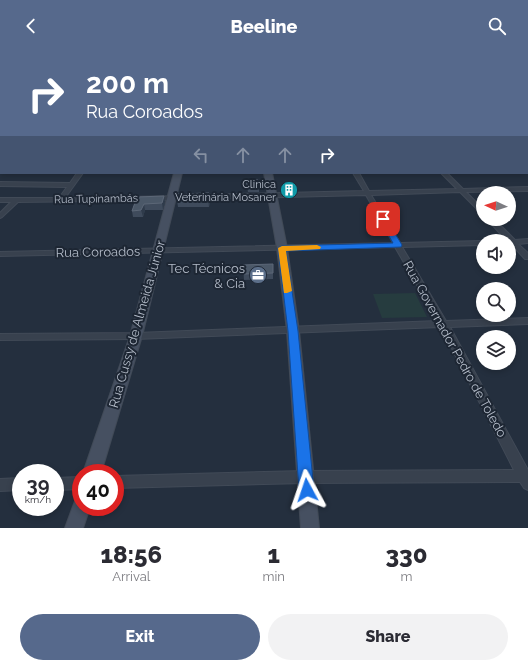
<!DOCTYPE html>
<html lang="en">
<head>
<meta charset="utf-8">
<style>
  body { margin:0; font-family:Raleway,sans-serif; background:#f2f2f3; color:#2b2b33; height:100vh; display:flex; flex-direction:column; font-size:15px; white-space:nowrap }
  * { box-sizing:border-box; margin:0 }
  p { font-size:13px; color:#7c7c81 }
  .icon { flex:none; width:22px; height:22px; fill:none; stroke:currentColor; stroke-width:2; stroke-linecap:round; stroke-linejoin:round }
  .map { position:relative; height:476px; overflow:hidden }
  .drawer { display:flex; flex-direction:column; background:#fff; flex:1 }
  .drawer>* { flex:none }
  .banner { position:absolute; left:0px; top:0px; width:528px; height:122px; box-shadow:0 2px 6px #0003; background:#56698c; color:#fff; overflow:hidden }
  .needle { width:26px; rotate:273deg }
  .fabs { position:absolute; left:476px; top:134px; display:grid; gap:8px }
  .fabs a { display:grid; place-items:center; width:40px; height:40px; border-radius:50%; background:#fff; box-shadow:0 2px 6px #0003; font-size:20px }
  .speed { position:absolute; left:12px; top:412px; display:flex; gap:8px; font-size:20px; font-weight:700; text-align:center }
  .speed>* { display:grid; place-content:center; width:52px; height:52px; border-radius:50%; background:#fff; box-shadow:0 2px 6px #0003; line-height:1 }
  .speed small { font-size:10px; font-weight:400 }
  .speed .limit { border:6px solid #d22; background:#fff; color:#111 }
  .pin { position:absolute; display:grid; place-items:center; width:34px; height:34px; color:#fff; margin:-17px; border-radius:8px; box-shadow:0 2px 6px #0006 }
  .me { position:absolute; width:44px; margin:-22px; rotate:355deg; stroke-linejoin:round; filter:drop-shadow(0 0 3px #0008) }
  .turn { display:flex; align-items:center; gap:14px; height:84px; padding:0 20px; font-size:18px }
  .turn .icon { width:52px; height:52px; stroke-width:2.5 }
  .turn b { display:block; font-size:28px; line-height:34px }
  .lanes { display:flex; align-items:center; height:38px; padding:0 20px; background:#0003; justify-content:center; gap:20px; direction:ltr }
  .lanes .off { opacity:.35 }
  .eta { display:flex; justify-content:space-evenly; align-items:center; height:68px; text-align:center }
  .eta b { font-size:24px; font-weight:800; line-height:28px }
  .cta { display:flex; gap:8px; margin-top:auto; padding:8px 20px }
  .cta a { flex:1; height:46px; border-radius:24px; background:#56698c; color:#fff; font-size:16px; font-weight:800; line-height:46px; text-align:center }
  .cta a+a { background:#f2f2f3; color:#2b2b33 }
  header { display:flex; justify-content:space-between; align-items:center; height:52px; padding:0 20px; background:#56698c; color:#fff; font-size:18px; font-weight:800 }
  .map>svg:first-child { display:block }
  .green { fill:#263c3f }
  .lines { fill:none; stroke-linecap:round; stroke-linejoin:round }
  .street-casing { stroke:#414a57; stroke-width:2 }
  .secondary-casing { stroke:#414a57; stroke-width:2 }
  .street { fill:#38414e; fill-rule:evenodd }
  .secondary { fill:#465061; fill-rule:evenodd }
  .wall { fill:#3f4b5c }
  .shaded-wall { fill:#2f3b4b }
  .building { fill:#4b5868; stroke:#5c6777 }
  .route { fill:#1a73e8; stroke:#114b97 }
  .slow { fill:#f59e0b }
  .labels { text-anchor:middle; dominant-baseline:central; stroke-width:4; stroke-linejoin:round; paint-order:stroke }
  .far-poi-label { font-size:11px; fill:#b4bcc9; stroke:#1d2633; text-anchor:end }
  .far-street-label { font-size:11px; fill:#b4bcc9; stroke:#1d2633 }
  .street-label { font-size:13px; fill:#b4bcc9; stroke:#1d2633 }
  .poi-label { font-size:13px; fill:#b4bcc9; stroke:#1d2633; text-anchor:end }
</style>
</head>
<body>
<header><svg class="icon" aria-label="back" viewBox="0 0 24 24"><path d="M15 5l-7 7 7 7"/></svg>Beeline<svg class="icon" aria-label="search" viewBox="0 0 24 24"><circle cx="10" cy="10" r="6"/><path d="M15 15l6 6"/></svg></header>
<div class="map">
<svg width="528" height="476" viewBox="0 0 528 476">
  <rect width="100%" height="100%" fill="#242f3e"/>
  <path class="green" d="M415,241L427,265L382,266L373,242Z"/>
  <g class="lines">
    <defs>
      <path id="street" d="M0,65H1V67H0Z
        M527,72H528V75H527Z
        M527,115H528V119H527Z
        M77,121H83L65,146L187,144L190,146L187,148L18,150L2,165L0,166V161L11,150H0V146H59L67,135L0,134V130L70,131Z
        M353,121H359L369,139L457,137L441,121H447L463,137L528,135V139L466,140L483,157V162L481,161L460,140L371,143L400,191L483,189V193L402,195L446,269L528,266V272L450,275L528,418V438L524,436L520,430L305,431L115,436V424L305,419L514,418L441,275L136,287L0,288V282L136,281L438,269L395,195L0,204V200L393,191L366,143L199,147L196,145L199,143L364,139Z
        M487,167H494L515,188L528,187V191L518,192L528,201V207H525L511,192H509V189H507Z
        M81,425V437L55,438V426Z
        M21,426V438L0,439V427Z"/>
      <path id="secondary" d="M174,121H182L142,284L101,421H83L130,284Z
        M264,121H272L287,196L299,279L319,476H301L287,279L277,196Z
        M81,446V455H90L83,476H65L75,449Z"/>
    </defs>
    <use href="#street" class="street-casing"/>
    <use href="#secondary" class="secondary-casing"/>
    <use href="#street" class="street"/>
    <use href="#secondary" class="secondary"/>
  </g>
  <path class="wall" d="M246,128L259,135V140H248Z
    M209,141L210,149L209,155H178L177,148Z
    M137,145L165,150L163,158H145L143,165H133L132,159Z
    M273,212V227L244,228L243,213Z"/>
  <path class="shaded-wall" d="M209,141L210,149L209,155L208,147Z
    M164,144L165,150L163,158L162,151Z
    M144,152L145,158L143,165L141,158Z"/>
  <path class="building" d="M246,128H258L259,135H248Z
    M209,141L208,147L177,148L178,142Z
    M164,144L162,151L144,152L141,158L132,159L137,145Z
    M273,212V221L244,222L243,213Z"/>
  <linearGradient id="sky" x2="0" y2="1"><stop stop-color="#141a22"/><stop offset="0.45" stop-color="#3f4d63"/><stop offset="1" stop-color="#3f4d63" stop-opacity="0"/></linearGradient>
  <rect width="528" height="121" fill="url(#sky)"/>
  <path class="route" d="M383,165L386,167L402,193L401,195L286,199L298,279L314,438L312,443L307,445L301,443L299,438L288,279L278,196L282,194L393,191L379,167Z"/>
  <path class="slow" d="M317,193L321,195L320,197L286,199L292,239L287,241H284L278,196L282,194Z"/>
  <defs>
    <symbol id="building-disc" viewBox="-11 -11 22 22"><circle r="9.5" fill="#0f9aa8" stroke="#1d2633"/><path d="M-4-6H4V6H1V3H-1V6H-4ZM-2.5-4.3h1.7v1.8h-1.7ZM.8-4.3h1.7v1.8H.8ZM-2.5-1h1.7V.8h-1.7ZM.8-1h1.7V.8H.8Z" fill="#fff"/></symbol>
    <symbol id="office-disc" viewBox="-11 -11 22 22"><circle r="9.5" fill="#5c6f8a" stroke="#1d2633"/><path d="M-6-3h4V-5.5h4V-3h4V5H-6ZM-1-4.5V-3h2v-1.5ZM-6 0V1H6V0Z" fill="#fff"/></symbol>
  </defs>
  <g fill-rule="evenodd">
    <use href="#building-disc" x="279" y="128" width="20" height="20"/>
    <use href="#office-disc" x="248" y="213" width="20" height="20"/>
  </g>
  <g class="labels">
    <g class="far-poi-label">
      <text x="276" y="132">Clinica<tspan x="276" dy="13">Veterinária Mosaner</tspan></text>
    </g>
    <g class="far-street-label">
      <text transform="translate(96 147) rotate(-1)">Rua Tupinambás</text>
    </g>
    <g class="street-label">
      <text transform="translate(98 200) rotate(-1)">Rua Coroados</text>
      <text transform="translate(137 272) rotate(-74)">Rua Cussy de Almeida Júnior</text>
      <text transform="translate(455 297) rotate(61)">Rua Governador Pedro de Toledo</text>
    </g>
    <g class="poi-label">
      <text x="245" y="216">Tec Técnicos<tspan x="245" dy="15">&amp; Cia</tspan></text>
    </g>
  </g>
</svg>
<div class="fabs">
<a><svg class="needle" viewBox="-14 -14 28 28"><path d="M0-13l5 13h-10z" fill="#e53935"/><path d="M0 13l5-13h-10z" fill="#7c7c81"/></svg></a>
<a><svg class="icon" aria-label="sound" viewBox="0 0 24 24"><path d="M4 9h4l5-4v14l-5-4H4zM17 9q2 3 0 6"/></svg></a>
<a><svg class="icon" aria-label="search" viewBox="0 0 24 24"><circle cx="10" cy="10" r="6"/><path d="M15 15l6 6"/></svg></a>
<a><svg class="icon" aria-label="layers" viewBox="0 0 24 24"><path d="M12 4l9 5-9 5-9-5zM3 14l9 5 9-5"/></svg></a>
</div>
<div class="speed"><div>39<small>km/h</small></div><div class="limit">40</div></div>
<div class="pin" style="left:383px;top:167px;background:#d93025"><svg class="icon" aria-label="arrive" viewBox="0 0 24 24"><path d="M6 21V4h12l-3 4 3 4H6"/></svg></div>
<svg class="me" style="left:307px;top:438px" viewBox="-20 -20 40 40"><path d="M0-17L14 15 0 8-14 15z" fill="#1a73e8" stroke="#fff" stroke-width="4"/></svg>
<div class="banner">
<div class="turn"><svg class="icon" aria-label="right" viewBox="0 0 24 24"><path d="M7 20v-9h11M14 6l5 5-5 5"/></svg><div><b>200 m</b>Rua Coroados</div></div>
<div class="lanes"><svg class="icon off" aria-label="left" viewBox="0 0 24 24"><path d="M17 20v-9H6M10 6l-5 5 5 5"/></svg><svg class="icon off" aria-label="ahead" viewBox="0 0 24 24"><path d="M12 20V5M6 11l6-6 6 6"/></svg><svg class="icon off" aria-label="ahead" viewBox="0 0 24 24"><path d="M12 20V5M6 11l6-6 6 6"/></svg><svg class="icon" aria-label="right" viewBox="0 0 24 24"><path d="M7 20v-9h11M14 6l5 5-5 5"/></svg></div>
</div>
</div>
<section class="drawer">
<div class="eta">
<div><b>18:56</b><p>Arrival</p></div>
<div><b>1</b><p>min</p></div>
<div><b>330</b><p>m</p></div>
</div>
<div class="cta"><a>Exit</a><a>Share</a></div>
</section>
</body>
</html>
